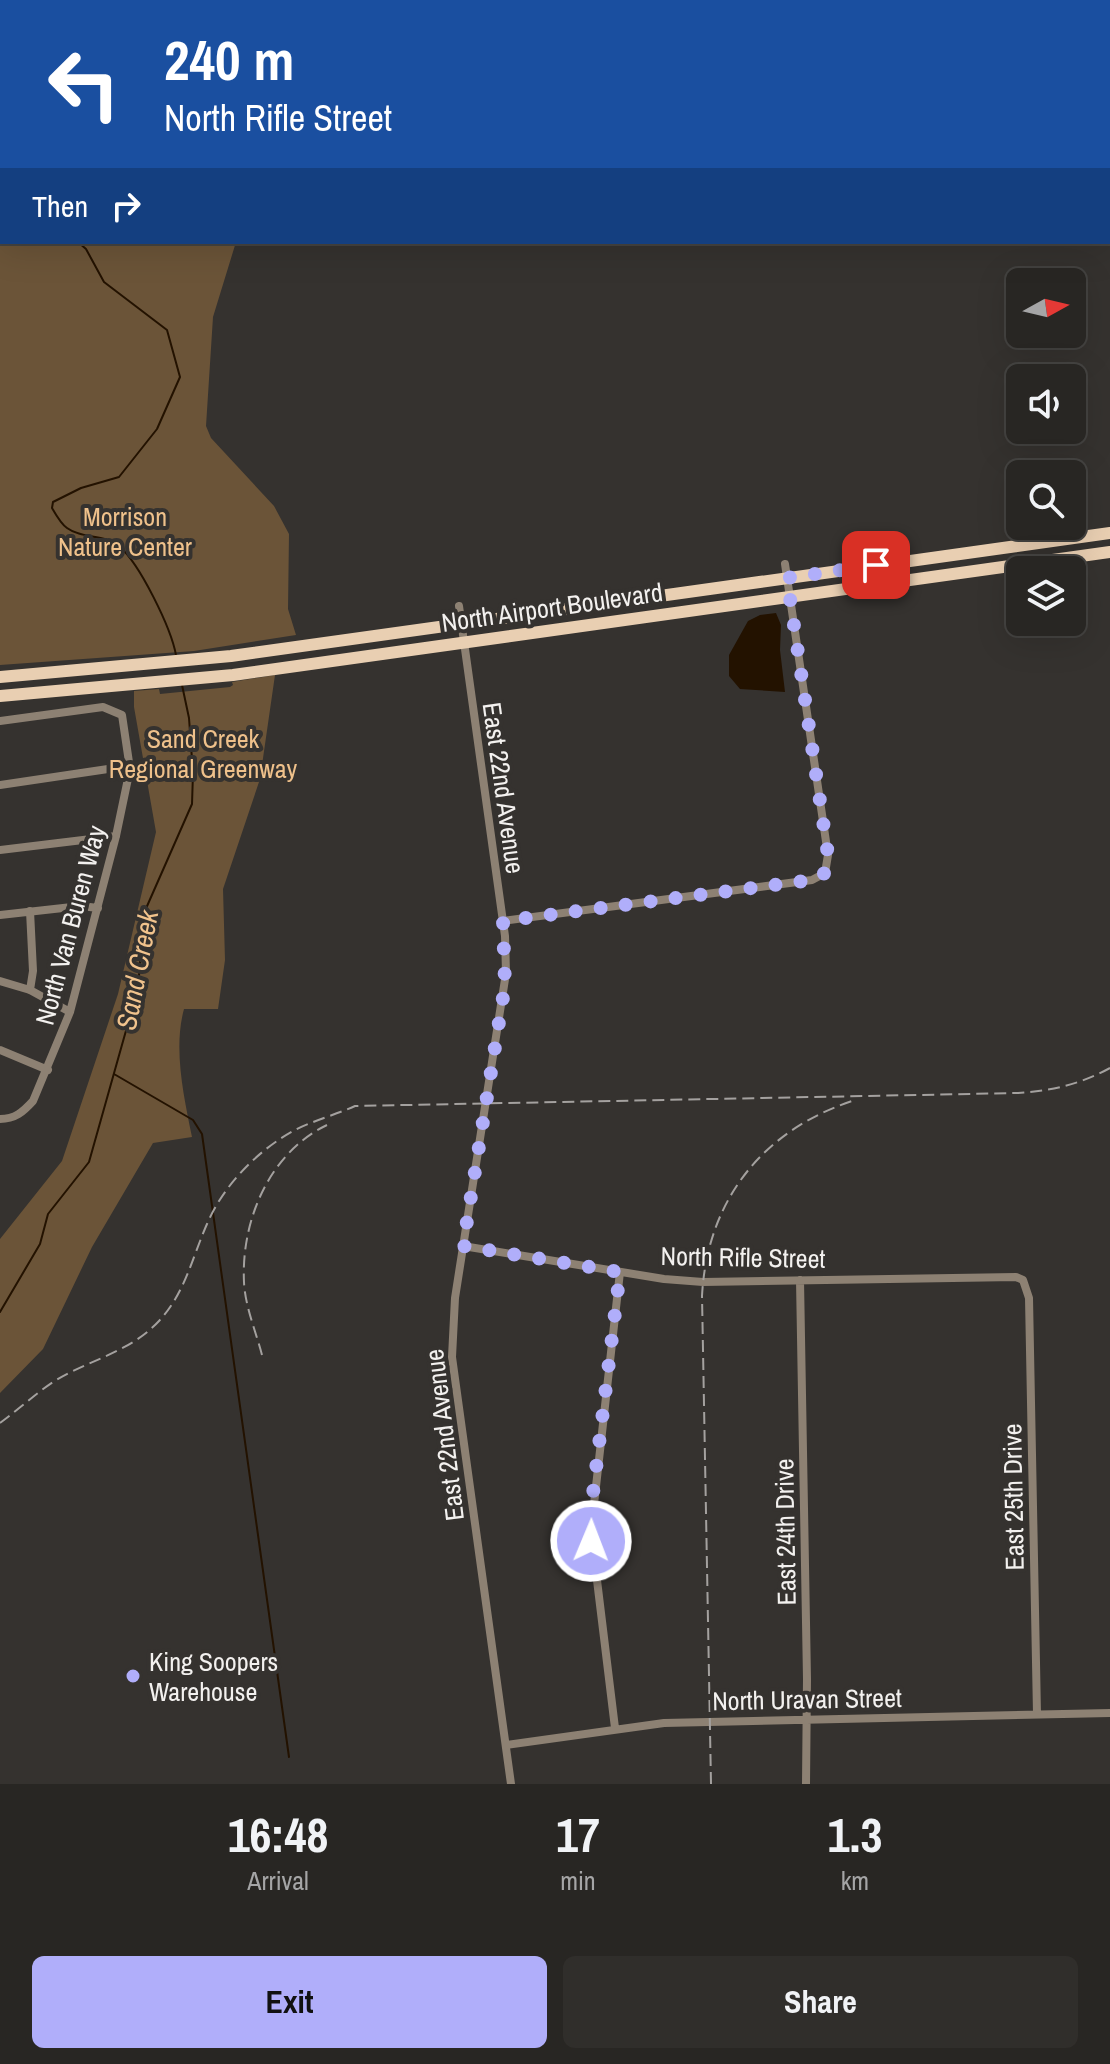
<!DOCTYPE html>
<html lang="en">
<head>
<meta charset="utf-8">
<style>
  body { margin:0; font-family:"Archivo Narrow",sans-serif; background:#302e2b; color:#f1f3f6; height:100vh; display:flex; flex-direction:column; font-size:30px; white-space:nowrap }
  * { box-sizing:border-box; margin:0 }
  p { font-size:26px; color:#a5a5a6 }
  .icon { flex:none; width:44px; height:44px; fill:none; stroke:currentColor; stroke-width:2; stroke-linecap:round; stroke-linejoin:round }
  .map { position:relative; height:1784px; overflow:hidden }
  .panel { display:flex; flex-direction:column; background:#282623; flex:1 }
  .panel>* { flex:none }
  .top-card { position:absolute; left:0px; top:0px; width:1110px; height:244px; box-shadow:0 8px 32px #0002,0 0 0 2px #444341; background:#1a4fa0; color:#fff; overflow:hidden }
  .needle { width:52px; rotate:82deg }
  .tools { position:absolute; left:1006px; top:268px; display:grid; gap:16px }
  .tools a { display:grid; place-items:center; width:80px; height:80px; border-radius:12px; background:#282623; box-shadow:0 8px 32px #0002,0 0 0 2px #444341; font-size:40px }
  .pin { position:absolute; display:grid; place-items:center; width:68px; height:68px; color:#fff; margin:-34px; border-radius:16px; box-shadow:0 4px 12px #0006 }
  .me { position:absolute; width:88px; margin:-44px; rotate:1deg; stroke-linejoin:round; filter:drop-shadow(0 0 6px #0008) }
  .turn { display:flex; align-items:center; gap:28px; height:168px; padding:0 32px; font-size:36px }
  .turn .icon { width:104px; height:104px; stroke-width:2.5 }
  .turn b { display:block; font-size:56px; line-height:68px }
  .then { display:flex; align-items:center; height:76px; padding:0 32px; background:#0003; gap:16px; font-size:30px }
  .eta { display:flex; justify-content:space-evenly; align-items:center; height:136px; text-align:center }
  .eta b { font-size:48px; font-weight:700; line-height:56px }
  .button { display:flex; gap:16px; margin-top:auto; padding:16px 32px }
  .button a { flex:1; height:92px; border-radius:12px; background:#b0aefa; color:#111; font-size:32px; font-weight:700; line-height:92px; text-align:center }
  .button a+a { background:#302e2b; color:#f1f3f6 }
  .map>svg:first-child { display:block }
  .green { fill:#6b5438 }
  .water { fill:#231200 }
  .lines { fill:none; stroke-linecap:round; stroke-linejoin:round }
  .stream { stroke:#231200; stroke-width:2 }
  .street { stroke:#8d8173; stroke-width:8 }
  .primary { stroke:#e9cfb2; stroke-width:12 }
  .rail { stroke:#a4a19f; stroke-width:2; stroke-dasharray:12 6; stroke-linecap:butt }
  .route { stroke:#b0aefa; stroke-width:14; stroke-dasharray:0 25.2 }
  .poi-dot { fill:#b0aefa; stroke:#35322f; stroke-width:3 }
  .labels { text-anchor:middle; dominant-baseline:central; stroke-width:8; stroke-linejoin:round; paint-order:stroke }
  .park-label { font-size:26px; fill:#efc18b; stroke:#35322f }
  .street-label { font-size:26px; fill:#f3f1ef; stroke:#35322f }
  .poi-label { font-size:26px; fill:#f3f1ef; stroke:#35322f; text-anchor:start }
  .water-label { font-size:28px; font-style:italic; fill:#f1c38d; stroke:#35322f }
</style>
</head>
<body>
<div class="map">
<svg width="1110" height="1784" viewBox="0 0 1110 1784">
  <rect width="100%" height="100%" fill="#35322f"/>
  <path class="green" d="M0,0H795V2H2V242H236L213,317L206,426L211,438L274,506L289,534L288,609L296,635L194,651L0,665Z
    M275,675L260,779L223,889L225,960L218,1009H184C173,1049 184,1097 192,1137L153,1143L92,1247L43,1349L0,1393V1239L62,1161L118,994L156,832L134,707V691L159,689L160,694L230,687L233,685L232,682Z"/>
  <path class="water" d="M776,613L781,625L780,650L785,692L740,689L729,676V655L748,621L760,615Z"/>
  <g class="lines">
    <path class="stream" d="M90,0L91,2
      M78,242L86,249L104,282L167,330L180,377L157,429L119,477L81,488L53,502L52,508C56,515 61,524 67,528C82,539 104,534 119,546C140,564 171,628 176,655
      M114,1074L193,1120L202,1134L289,1757
      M0,1312L40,1244L48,1214L89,1162L138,988L144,913L192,804L193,773L189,718L182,685"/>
    <path class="street" d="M459,606L505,936L506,973L455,1298L452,1357L511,1784
      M0,721L103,707L122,715L130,769L116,836L70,1012L33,1101C23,1112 15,1119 0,1119
      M0,785L108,769H130
      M0,850L116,836
      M30,911L33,971L30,990
      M0,915L81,906L98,908
      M503,921L812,880L825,873L828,855L785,564
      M0,981L30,990L70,1012
      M0,1050L48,1070
      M463,1246L664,1279L703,1282L1016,1277L1023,1280L1029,1298L1037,1714
      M800,1280L807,1679L806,1784
      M615,1728L591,1531L620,1272
      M506,1745L664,1723L1110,1713"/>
    <path class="primary" d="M0,677L231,656L1110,533
      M0,696L233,675L1110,552"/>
    <path class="rail" d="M262,1355C256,1332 245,1306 244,1282C241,1221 269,1153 327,1125
      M0,1423C18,1410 35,1394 53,1382C88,1360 129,1353 159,1321C185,1293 192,1258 207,1224C223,1186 257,1151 293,1131C312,1121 335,1115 355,1106L1018,1093C1051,1091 1081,1084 1110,1068
      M711,1784L702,1296C707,1201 762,1131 852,1101"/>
  </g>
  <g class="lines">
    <path class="route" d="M591,1541V1510L620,1272L463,1246L505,985L503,921L812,880L825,873L828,855L787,578L876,565"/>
  </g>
  <circle class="poi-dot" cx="133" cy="1676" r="8"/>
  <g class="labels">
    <g class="park-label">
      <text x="125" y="516">Morrison<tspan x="125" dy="30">Nature Center</tspan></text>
      <text x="203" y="738">Sand Creek<tspan x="203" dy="30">Regional Greenway</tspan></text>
    </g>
    <g class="street-label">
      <text transform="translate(552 607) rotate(-8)">North Airport Boulevard</text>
      <text transform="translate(504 788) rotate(82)">East 22nd Avenue</text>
      <text transform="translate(70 925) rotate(-75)">North Van Buren Way</text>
      <text transform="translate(743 1257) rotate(1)">North Rifle Street</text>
      <text transform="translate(444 1435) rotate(-97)">East 22nd Avenue</text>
      <text transform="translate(1013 1497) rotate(-91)">East 25th Drive</text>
      <text transform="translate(785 1532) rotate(-91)">East 24th Drive</text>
      <text transform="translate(807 1699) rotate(-1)">North Uravan Street</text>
    </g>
    <g class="poi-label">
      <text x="149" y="1661">King Soopers<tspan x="149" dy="30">Warehouse</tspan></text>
    </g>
    <g class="water-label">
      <text transform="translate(137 970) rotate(-79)">Sand Creek</text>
    </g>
  </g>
</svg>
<div class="tools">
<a><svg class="needle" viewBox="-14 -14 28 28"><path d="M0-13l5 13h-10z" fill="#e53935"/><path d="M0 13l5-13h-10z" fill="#a5a5a6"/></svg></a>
<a><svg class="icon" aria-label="sound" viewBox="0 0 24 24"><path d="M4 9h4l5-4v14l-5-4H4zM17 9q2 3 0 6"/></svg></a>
<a><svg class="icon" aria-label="search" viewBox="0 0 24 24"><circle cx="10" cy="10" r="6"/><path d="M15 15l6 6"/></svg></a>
<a><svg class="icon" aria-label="layers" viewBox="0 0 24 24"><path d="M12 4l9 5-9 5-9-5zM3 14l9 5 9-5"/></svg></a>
</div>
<div class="pin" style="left:876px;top:565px;background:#d93025"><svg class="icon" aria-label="arrive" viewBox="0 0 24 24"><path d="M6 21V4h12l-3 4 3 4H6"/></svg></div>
<svg class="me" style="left:591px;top:1541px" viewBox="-20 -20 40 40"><circle r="17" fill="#b0aefa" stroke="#fff" stroke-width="3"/><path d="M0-11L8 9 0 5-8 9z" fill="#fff"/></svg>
<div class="top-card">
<div class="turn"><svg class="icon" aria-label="left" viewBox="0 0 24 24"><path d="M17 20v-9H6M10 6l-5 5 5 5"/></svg><div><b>240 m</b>North Rifle Street</div></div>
<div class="then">Then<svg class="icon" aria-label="right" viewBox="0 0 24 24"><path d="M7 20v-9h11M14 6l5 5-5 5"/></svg></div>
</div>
</div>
<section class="panel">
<div class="eta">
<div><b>16:48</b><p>Arrival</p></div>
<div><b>17</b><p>min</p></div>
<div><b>1.3</b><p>km</p></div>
</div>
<div class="button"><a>Exit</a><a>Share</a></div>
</section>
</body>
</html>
